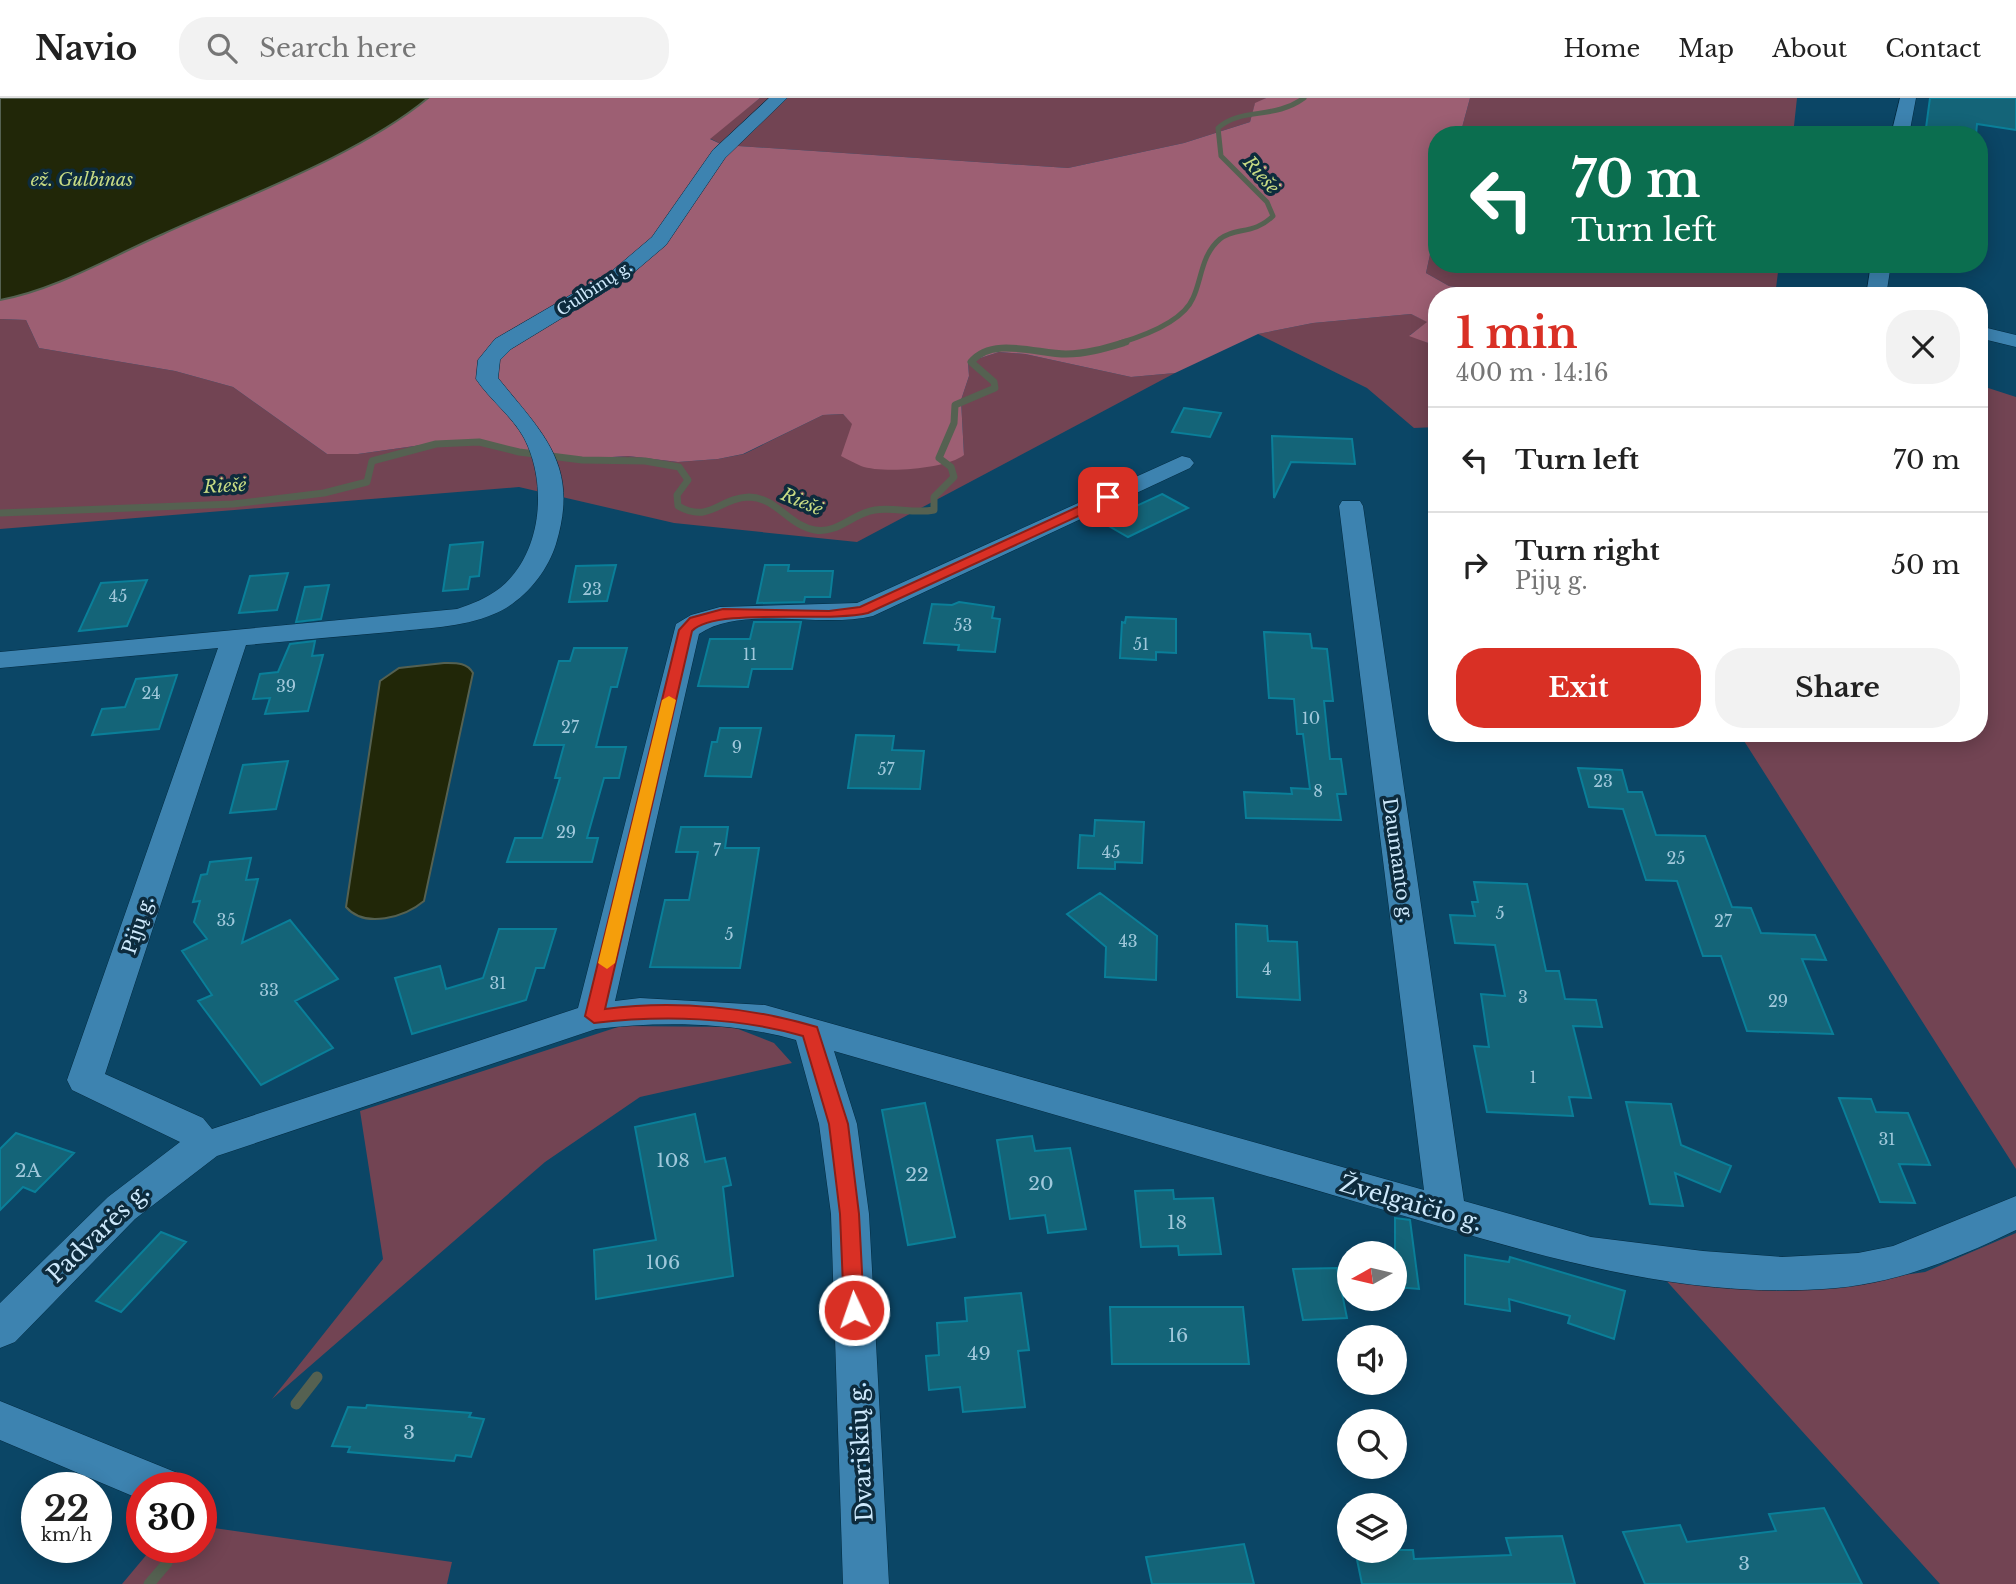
<!DOCTYPE html>
<html lang="en">
<head>
<meta charset="utf-8">
<style>
  body { margin:0; font-family:"Libre Baskerville",serif; background:#f2f2f2; color:#222; height:100vh; display:flex; flex-direction:column; font-size:26px; white-space:nowrap }
  * { box-sizing:border-box; margin:0 }
  p { font-size:23px; color:#767676 }
  .icon { flex:none; width:38px; height:38px; fill:none; stroke:currentColor; stroke-width:2; stroke-linecap:round; stroke-linejoin:round }
  .map { position:relative; flex:1; overflow:hidden }
  .sheet { position:absolute; left:1428px; top:189px; width:560px; height:455px; display:flex; flex-direction:column; background:#fff; border-radius:28px; box-shadow:0 4px 18px #0003 }
  .sheet>* { flex:none }
  .guide { position:absolute; left:1428px; top:28px; width:560px; height:147px; border-radius:28px; box-shadow:0 4px 18px #0003; background:#0b6e4f; color:#fff; overflow:hidden }
  .needle { width:46px; rotate:262deg }
  .controls { position:absolute; left:1337px; top:1143px; display:grid; gap:14px }
  .controls a { display:grid; place-items:center; width:70px; height:70px; border-radius:50%; background:#fff; box-shadow:0 4px 18px #0003; font-size:35px }
  .speed { position:absolute; left:21px; top:1374px; display:flex; gap:14px; font-size:35px; font-weight:700; text-align:center }
  .speed>* { display:grid; place-content:center; width:91px; height:91px; border-radius:50%; background:#fff; box-shadow:0 4px 18px #0003; line-height:1 }
  .speed small { font-size:18px; font-weight:400 }
  .speed .limit { border:10px solid #d22; background:#fff; color:#111 }
  .pin { position:absolute; display:grid; place-items:center; width:60px; height:60px; color:#fff; margin:-30px; border-radius:14px; box-shadow:0 4px 10px #0006 }
  .me { position:absolute; width:77px; margin:-38px; rotate:357deg; stroke-linejoin:round; filter:drop-shadow(0 0 5px #0008) }
  .turn { display:flex; align-items:center; gap:24px; height:147px; padding:0 28px; font-size:32px }
  .turn .icon { width:91px; height:91px; stroke-width:2.5 }
  .turn b { display:block; font-size:49px; line-height:60px }
  .round { display:grid; place-items:center; flex:none; width:74px; height:74px; border-radius:28px; background:#f2f2f2 }
  .summary { display:flex; align-items:center; justify-content:space-between; height:119px; padding:0 28px }
  h1 { font-size:42px; font-weight:700; line-height:52px; color:#d93025 }
  .button { display:flex; gap:14px; margin-top:auto; padding:14px 28px }
  .button a { flex:1; height:80px; border-radius:28px; background:#d93025; color:#fff; font-size:28px; font-weight:700; line-height:80px; text-align:center }
  .button a+a { background:#f2f2f2; color:#222 }
  ul { padding:0; list-style:none }
  li { display:flex; align-items:center; gap:21px; height:105px; padding:0 28px; border-top:2px solid #e0e0e0 }
  li div { flex:1 }
  li b { display:block; font-size:26px }
  li em { font-style:normal }
  header { display:flex; align-items:center; gap:42px; box-sizing:border-box; height:98px; padding:0 35px; background:#fff; border-bottom:2px solid #e0e0e0 }
  header strong { font-size:33px }
  nav { display:flex; gap:38px; margin-inline-start:auto; font-size:24px }
  .search { width:490px; height:63px; background:#f2f2f2; display:flex; align-items:center; gap:18px; box-sizing:border-box; padding:0 24px; border-radius:28px; color:#767676; font-size:26px }
  .map>svg:first-child { display:block }
  .green { fill:#724453 }
  .forest { fill:#9d5f73 }
  .water { fill:#212708; stroke:#556151; stroke-width:2 }
  .lines { fill:none; stroke-linecap:round; stroke-linejoin:round }
  .stream-far2 { stroke:#556151; stroke-width:5 }
  .stream-far1 { stroke:#556151; stroke-width:7 }
  .stream { stroke:#556151; stroke-width:11 }
  .building { fill:#146478; stroke:#0a7f99; stroke-width:2 }
  .minor-casing { stroke:#032b41; stroke-width:1 }
  .minor { fill:#3d83b0; fill-rule:evenodd }
  .route { fill:#d93025; stroke:#8d1f18; stroke-width:2 }
  .slow { fill:#f59e0b }
  .labels { text-anchor:middle; dominant-baseline:central; stroke-width:7; stroke-linejoin:round; paint-order:stroke }
  .far-street-label { font-size:16px; fill:#cee9fc; stroke:#0d2b3d }
  .number-label { font-size:16px; fill:#a0c8db }
  .far-water-label { font-size:18px; font-style:italic; fill:#c7da83; stroke:#0d2b3d }
  .street-label { font-size:19px; fill:#cee9fc; stroke:#0d2b3d }
  .near-number-label { font-size:19px; fill:#a0c8db }
  .near-street-label { font-size:23px; fill:#cee9fc; stroke:#0d2b3d }
</style>
</head>
<body>
<header>
<strong>Navio</strong>
<div class="search"><svg class="icon" aria-label="search" viewBox="0 0 24 24"><circle cx="10" cy="10" r="6"/><path d="M15 15l6 6"/></svg>Search here</div>
<nav><a>Home</a><a>Map</a><a>About</a><a>Contact</a></nav>
</header>
<div class="map">
<svg width="2016" height="1486" viewBox="0 0 2016 1486">
  <rect width="100%" height="100%" fill="#0b4666"/>
  <path class="green" d="M760,0H1266L1255,6L1250,24L1184,45L1068,70L723,47L709,40Z
    M1470,0H1797L1793,37H1460Z
    M1437,124V166H1779L1775,198H1518L1449,188L1426,175Z
    M1411,216L1428,224L1410,237L1431,246L1437,259V329L1414,330L1367,290L1258,236L1313,225Z
    M0,221L26,222L39,250L175,273L233,289L327,356H358L457,342L580,361L628,358L678,364L718,361L744,356L823,317L843,316L852,325L964,357L961,302L969,278L968,264L999,254L1025,256L1131,279L1175,275L857,444L674,425L519,389L0,431Z
    M1979,287L2016,299V1071L1739,635H1979Z
    M621,928L733,929L774,945L792,965L640,999L545,1064L272,1301L383,1161L360,1013Z
    M2016,1135V1486H1940L1663,1179L1876,1181L1925,1174Z
    M214,1430L452,1464L447,1486H122L153,1449H201V1431Z"/>
  <path class="forest" d="M428,0H760L710,41L723,47L1068,70L1184,45L1250,24L1255,5L1266,0H1470L1460,37H1437V124L1426,175L1449,188L1518,198H1437V259L1431,246L1409,238L1427,224L1411,216L1313,225L1258,236L1175,275L1131,279L1025,256L999,254L968,264L969,278L961,302L964,357C946,371 883,376 861,368C854,365 847,361 841,358L852,326L843,316L823,317L743,356L718,361L678,364L628,358L580,361L457,342L358,356H327L233,289L175,273L39,250L26,222L0,221V202C58,191 110,159 163,136C246,98 359,57 428,0Z"/>
  <path class="water" d="M0,0H428C359,57 246,98 163,136C110,159 58,191 0,202Z
    M444,565C456,565 467,564 473,575L424,803C405,819 365,831 346,809L380,583L399,570Z"/>
  <g class="lines">
    <path class="stream-far2" d="M1120,245C1143,238 1183,224 1193,200C1202,181 1201,157 1220,141C1235,129 1254,137 1273,118L1267,104L1221,58L1218,30C1241,9 1274,22 1304,0"/>
    <path class="stream-far1" d="M0,415L233,406L324,395L367,384L372,363L436,346L479,344L519,354L582,362L645,363L679,369L688,382L677,397L678,408C710,426 719,400 749,399C776,399 789,428 815,432C838,436 853,415 875,412C895,409 914,416 934,412V399L954,379L951,369L939,360L954,325L955,307L995,290L994,284L971,264C992,238 1038,256 1066,256C1087,256 1106,250 1126,244"/>
    <path class="stream" d="M296,1306L317,1279
      M149,1486L167,1465"/>
  </g>
  <path class="building" d="M1930,0H2016V32L1977,26L1976,37H1925Z
    M1184,310L1221,315L1210,339L1172,334Z
    M1272,338L1352,341L1355,366L1291,364L1274,400Z
    M1162,396L1188,410L1128,439L1102,424Z
    M483,444L479,478L470,479L468,491L443,493L450,447Z
    M616,467L607,503L569,504L576,468Z
    M765,467H789L788,473H833L830,499H805L804,504L757,505Z
    M288,475L277,512L239,515L250,478Z
    M147,482L127,528L79,533L101,485Z
    M329,487L321,521L296,524L305,489Z
    M959,504L994,509L992,520L1000,521L995,554L958,552L959,547L924,545L932,506L952,507Z
    M1126,519L1176,521V555L1156,554V562L1120,560L1122,524L1125,525Z
    M754,524H801L792,571H752L748,589L698,588L710,541H750Z
    M1264,534L1310,536L1312,550L1327,551L1333,603H1324L1330,661H1341L1346,696H1337L1341,722L1246,720L1244,694L1292,696L1291,690L1310,691L1303,636H1297L1294,601L1269,600Z
    M315,543L312,558L323,557L308,613L265,616L270,600L253,601L260,576L278,574L290,546Z
    M574,550H627L617,589H611L596,649H626L619,680H604L587,740H598L592,764H507L515,740H542L560,680H555L564,647H534L559,563H570Z
    M177,577L159,631L92,637L102,611L125,609L136,581Z
    M720,630H761L751,679L705,678L712,644H717Z
    M856,637L894,638L892,652L924,653L920,691L848,690Z
    M288,663L276,711L230,715L243,667Z
    M1578,670L1622,672L1628,694H1642L1656,737L1705,738L1732,809L1751,810L1761,835L1815,837L1826,862L1802,861L1833,936L1747,933L1721,858H1703L1677,783L1646,782L1623,711L1589,709Z
    M1095,722L1144,724L1142,765L1115,764V771L1078,770L1080,737L1094,738Z
    M681,729H728L725,750H759L740,870L650,869L665,802H689L698,754H676Z
    M251,760L246,782L258,781L242,845L290,822L338,881L295,903L333,950L261,987L198,903L212,897L182,853L207,841L194,824L200,803L193,804L201,777L207,776L210,764Z
    M1474,784L1527,786L1546,873H1559L1565,901L1596,902L1602,929L1573,928L1591,1000L1569,999L1573,1018L1487,1014L1474,948L1489,949L1481,896L1505,898L1495,847L1455,845L1450,817L1475,818L1472,804H1478Z
    M1100,795L1157,838L1156,882L1105,879L1106,849L1067,816Z
    M1236,826L1267,828L1268,843L1297,844L1300,902L1237,899Z
    M499,831H556L544,870H536L526,902L412,936L395,880L440,868L446,891L483,880Z
    M1839,1000L1871,1001L1876,1014L1908,1015L1930,1067L1899,1066L1915,1105L1880,1104Z
    M1626,1004L1671,1006L1681,1047L1731,1068L1720,1094L1675,1075L1683,1108L1650,1106Z
    M925,1005L955,1139L908,1147L882,1012Z
    M695,1016L705,1064L725,1060L731,1087L723,1089L733,1178L596,1201L594,1152L656,1142L635,1029Z
    M16,1035L74,1055L35,1094L23,1089L0,1112V1051Z
    M1032,1038L1035,1053L1070,1050L1086,1131L1048,1135L1045,1117L1010,1121L997,1042Z
    M1173,1092L1174,1101L1213,1100L1221,1156L1179,1157L1178,1148L1141,1149L1135,1093Z
    M1395,1120L1410,1122L1419,1191L1395,1189Z
    M161,1134L186,1144L121,1214L96,1203Z
    M1465,1157L1509,1164L1510,1159L1625,1193L1614,1241L1568,1225L1570,1218L1509,1201L1510,1213L1465,1206Z
    M1337,1170L1347,1220L1303,1222L1293,1171Z
    M1021,1195L1029,1252L1018,1253L1025,1309L963,1314L960,1289L929,1292L926,1258L939,1257L937,1225L967,1223L965,1200Z
    M1110,1209H1243L1249,1266H1112Z
    M367,1307L471,1315L469,1319L484,1321L471,1359L456,1357L454,1363L348,1354L350,1349L332,1348L348,1309L366,1310Z
    M1824,1410L1862,1486H1645L1623,1434L1680,1427L1687,1444L1776,1433L1769,1416Z
    M1562,1438L1575,1486H1362L1355,1452H1413L1414,1461L1511,1457L1506,1440Z
    M1244,1446L1254,1486H1152L1146,1459Z"/>
  <g class="lines">
    <defs>
      <path id="minor" d="M769,0H787L725,60L666,147L626,181L511,251L500,262L498,280C543,336 580,367 556,446C547,475 523,504 494,516C461,530 425,530 390,534C342,538 294,543 246,547L105,976L203,1020L212,1031L578,910L676,526L691,517L720,509L857,505L1182,358L1190,360L1194,365L1190,370L873,518C820,531 743,506 699,536L615,903L640,900L765,907L1424,1092L1339,408L1342,403H1360L1363,408L1464,1103L1591,1139L1703,1153L1782,1159L1858,1155L1893,1148L2016,1098V1132C1954,1162 1893,1187 1823,1191C1658,1202 1498,1144 1343,1100C1174,1051 1004,1002 834,953L857,1026L869,1116L889,1486H843L831,1116L819,1026L796,942C733,924 660,923 596,931L217,1058L135,1121L15,1244L0,1250V1205L108,1099L180,1044L72,992L67,982L218,550L0,570V554L457,511C472,506 487,500 500,490C542,456 548,386 524,340C512,318 490,302 476,281L478,262L495,241L612,173L652,139L713,52Z
        M1900,0H1916L1909,37H1891Z
        M1871,166H1891L1886,198H1866Z
        M1979,228L2016,237V249L1979,240Z
        M0,1303L180,1376L186,1390H142V1402L0,1342Z"/>
    </defs>
    <use href="#minor" class="minor-casing"/>
    <use href="#minor" class="minor"/>
  </g>
  <path class="route" d="M1108,395L1114,399L1113,402L868,515C826,525 715,509 692,533L605,911C675,902 750,909 817,929L848,1026L859,1116L864,1212L861,1218L854,1221L847,1218L844,1212L840,1116L829,1026L803,938C737,919 662,917 594,925L585,918L679,532L690,520L723,511L829,513L860,509Z"/>
  <path class="slow" d="M669,598L676,602L615,865L607,871L598,865L662,602Z"/>
  <g class="labels">
    <g class="far-street-label">
      <text transform="translate(594 190) rotate(-33)">Gulbinų g.</text>
    </g>
    <g class="number-label">
      <text x="592" y="491">23</text>
      <text x="118" y="498">45</text>
      <text x="963" y="527">53</text>
      <text x="1141" y="546">51</text>
      <text x="750" y="556">11</text>
      <text x="286" y="588">39</text>
      <text x="151" y="595">24</text>
      <text x="1311" y="620">10</text>
      <text x="570" y="629">27</text>
      <text x="737" y="649">9</text>
      <text x="886" y="671">57</text>
      <text x="1603" y="683">23</text>
      <text x="1318" y="693">8</text>
      <text x="566" y="734">29</text>
      <text x="717" y="752">7</text>
      <text x="1111" y="754">45</text>
      <text x="1676" y="760">25</text>
      <text x="1500" y="815">5</text>
      <text x="226" y="822">35</text>
      <text x="1723" y="823">27</text>
      <text x="729" y="836">5</text>
      <text x="1128" y="843">43</text>
      <text x="1267" y="871">4</text>
      <text x="498" y="885">31</text>
      <text x="269" y="892">33</text>
      <text x="1523" y="899">3</text>
      <text x="1778" y="903">29</text>
      <text x="1533" y="979">1</text>
      <text x="1887" y="1041">31</text>
    </g>
    <g class="far-water-label">
      <text transform="translate(1261 77) rotate(48)">Riešė</text>
      <text x="82" y="82">ež. Gulbinas</text>
      <text transform="translate(225 388) rotate(-3)">Riešė</text>
      <text transform="translate(802 404) rotate(23)">Riešė</text>
    </g>
    <g class="street-label">
      <text transform="translate(1398 762) rotate(82)">Daumanto g.</text>
      <text transform="translate(138 827) rotate(-71)">Pijų g.</text>
    </g>
    <g class="near-number-label">
      <text x="673" y="1062">108</text>
      <text x="28" y="1072">2A</text>
      <text x="917" y="1076">22</text>
      <text x="1041" y="1085">20</text>
      <text x="1177" y="1124">18</text>
      <text x="663" y="1164">106</text>
      <text x="1178" y="1237">16</text>
      <text x="979" y="1255">49</text>
      <text x="409" y="1334">3</text>
      <text x="1744" y="1465">3</text>
    </g>
    <g class="near-street-label">
      <text transform="translate(1411 1105) rotate(16)">Žvelgaičio g.</text>
      <text transform="translate(98 1135) rotate(-44)">Padvarės g.</text>
      <text transform="translate(861 1354) rotate(-93)">Dvariškių g.</text>
    </g>
  </g>
</svg>
<div class="controls">
<a><svg class="needle" viewBox="-14 -14 28 28"><path d="M0-13l5 13h-10z" fill="#e53935"/><path d="M0 13l5-13h-10z" fill="#767676"/></svg></a>
<a><svg class="icon" aria-label="sound" viewBox="0 0 24 24"><path d="M4 9h4l5-4v14l-5-4H4zM17 9q2 3 0 6"/></svg></a>
<a><svg class="icon" aria-label="search" viewBox="0 0 24 24"><circle cx="10" cy="10" r="6"/><path d="M15 15l6 6"/></svg></a>
<a><svg class="icon" aria-label="layers" viewBox="0 0 24 24"><path d="M12 4l9 5-9 5-9-5zM3 14l9 5 9-5"/></svg></a>
</div>
<div class="speed"><div>22<small>km/h</small></div><div class="limit">30</div></div>
<div class="pin" style="left:1108px;top:399px;background:#d93025"><svg class="icon" aria-label="arrive" viewBox="0 0 24 24"><path d="M6 21V4h12l-3 4 3 4H6"/></svg></div>
<svg class="me" style="left:854px;top:1212px" viewBox="-20 -20 40 40"><circle r="17" fill="#d93025" stroke="#fff" stroke-width="3"/><path d="M0-11L8 9 0 5-8 9z" fill="#fff"/></svg>
<div class="guide">
<div class="turn"><svg class="icon" aria-label="left" viewBox="0 0 24 24"><path d="M17 20v-9H6M10 6l-5 5 5 5"/></svg><div><b>70 m</b>Turn left</div></div>
</div>
<section class="sheet">
<div class="summary"><div><h1>1 min</h1><p>400 m · 14:16</p></div><a class="round"><svg class="icon" aria-label="close" viewBox="0 0 24 24"><path d="M6 6l12 12M18 6L6 18"/></svg></a></div>
<ul>
<li><svg class="icon" aria-label="left" viewBox="0 0 24 24"><path d="M17 20v-9H6M10 6l-5 5 5 5"/></svg><div><b>Turn left</b></div><em>70 m</em></li>
<li><svg class="icon" aria-label="right" viewBox="0 0 24 24"><path d="M7 20v-9h11M14 6l5 5-5 5"/></svg><div><b>Turn right</b><p>Pijų g.</p></div><em>50 m</em></li>
</ul>
<div class="button"><a>Exit</a><a>Share</a></div>
</section>
</div>
</body>
</html>
